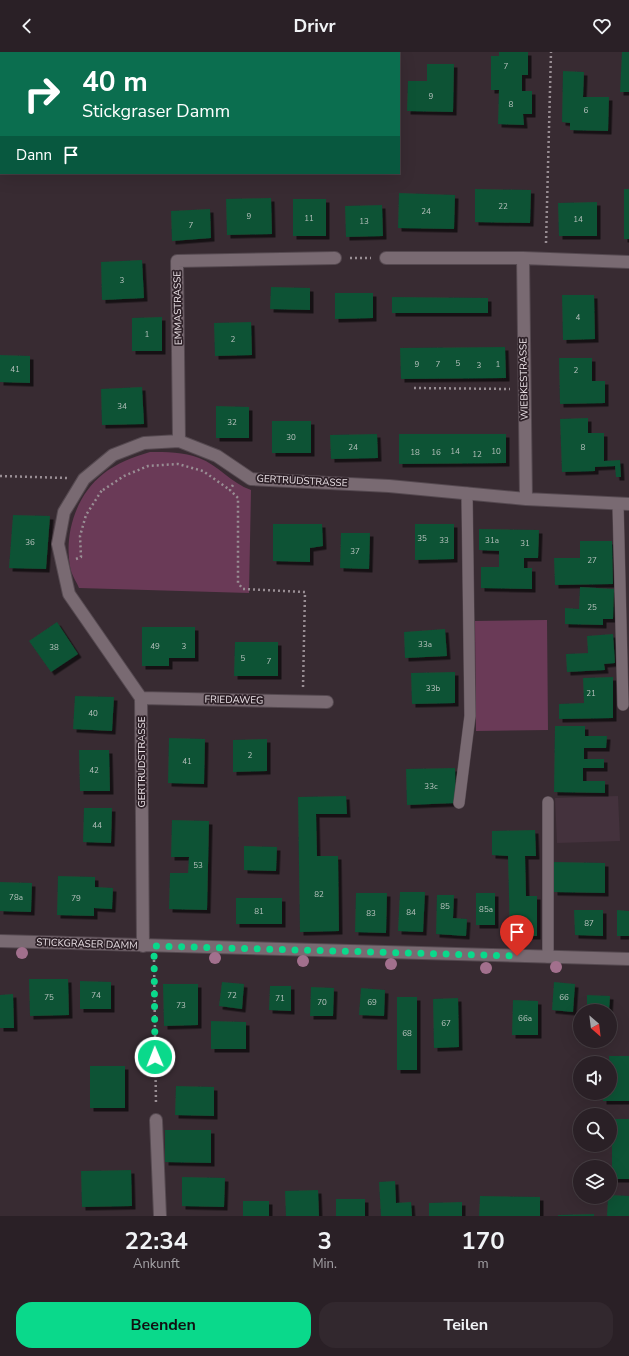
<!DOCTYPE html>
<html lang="de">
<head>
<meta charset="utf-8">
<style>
  body { margin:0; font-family:"Nunito Sans",sans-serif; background:#32282e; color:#f1f3f6; height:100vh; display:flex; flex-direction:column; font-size:15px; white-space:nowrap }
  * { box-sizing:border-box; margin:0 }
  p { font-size:13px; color:#a5a3a7 }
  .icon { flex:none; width:22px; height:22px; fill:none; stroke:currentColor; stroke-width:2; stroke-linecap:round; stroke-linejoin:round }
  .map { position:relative; height:1164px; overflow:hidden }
  .side { display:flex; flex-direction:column; background:#2a2026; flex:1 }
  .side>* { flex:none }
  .banner { position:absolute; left:0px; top:0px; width:400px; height:122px; box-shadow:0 4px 16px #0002,0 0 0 1px #463e43; background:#0b6e4f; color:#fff; overflow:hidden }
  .needle { width:26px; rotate:152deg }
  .fabs { position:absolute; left:573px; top:952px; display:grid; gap:8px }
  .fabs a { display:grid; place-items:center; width:44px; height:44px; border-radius:50%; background:#2a2026; box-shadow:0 4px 16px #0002,0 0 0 1px #463e43; font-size:20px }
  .pin { position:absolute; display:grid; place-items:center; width:34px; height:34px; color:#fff; margin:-41px -17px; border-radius:50% 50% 50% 0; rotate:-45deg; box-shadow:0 0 4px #0007 }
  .pin .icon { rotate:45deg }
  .me { position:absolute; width:44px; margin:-22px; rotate:359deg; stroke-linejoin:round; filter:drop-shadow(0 0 3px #0008) }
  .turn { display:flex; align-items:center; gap:14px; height:84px; padding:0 16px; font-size:18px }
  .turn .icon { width:52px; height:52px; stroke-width:2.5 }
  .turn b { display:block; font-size:28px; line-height:34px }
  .then { display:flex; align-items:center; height:38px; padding:0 16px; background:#0003; gap:8px; font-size:15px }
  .eta { display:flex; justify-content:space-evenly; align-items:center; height:68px; text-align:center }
  .eta b { font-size:24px; font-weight:700; line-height:28px }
  .action { display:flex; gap:8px; margin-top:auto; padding:8px 16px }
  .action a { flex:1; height:46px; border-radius:16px; background:#0ad98b; color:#111; font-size:16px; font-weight:700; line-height:46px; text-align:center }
  .action a+a { background:#32282e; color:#f1f3f6 }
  header { display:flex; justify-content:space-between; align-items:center; height:52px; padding:0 16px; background:#2a2026; font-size:18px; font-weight:700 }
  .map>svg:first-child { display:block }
  .built { fill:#44323d }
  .green { fill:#6a3a57 }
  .building { fill:#115234; filter:url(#shadow) }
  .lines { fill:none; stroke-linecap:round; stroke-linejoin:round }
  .lane-casing { stroke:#554950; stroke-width:12 }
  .street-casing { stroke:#554950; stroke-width:14 }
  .path { stroke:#998e94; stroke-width:2.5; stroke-dasharray:2 3; stroke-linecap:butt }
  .lane { stroke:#796a72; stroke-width:11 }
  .street { stroke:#796a72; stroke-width:12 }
  .tree { fill:#a2708d }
  .route { stroke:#0ad98b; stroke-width:7; stroke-dasharray:0 12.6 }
  .labels { text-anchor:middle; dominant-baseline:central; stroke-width:3.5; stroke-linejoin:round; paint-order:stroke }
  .number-label { font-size:8px; fill:#b6c0bc }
  .street-label { font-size:10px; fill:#ede4e9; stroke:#2e2128 }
</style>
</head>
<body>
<header><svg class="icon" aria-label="back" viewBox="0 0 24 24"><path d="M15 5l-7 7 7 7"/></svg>Drivr<svg class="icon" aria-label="heart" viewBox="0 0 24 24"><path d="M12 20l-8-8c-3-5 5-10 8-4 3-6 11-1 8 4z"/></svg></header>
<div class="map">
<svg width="629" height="1164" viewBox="0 0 629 1164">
  <defs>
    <filter id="shadow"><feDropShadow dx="3.5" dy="3.5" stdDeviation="0" flood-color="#0009"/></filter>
  </defs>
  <rect width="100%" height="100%" fill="#382b32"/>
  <path class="built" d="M618,744L620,789L557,791L555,746Z"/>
  <path class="green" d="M150,400C166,400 184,400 199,406C218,413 231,431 251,438L249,541L79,536C77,531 73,525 71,519C63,485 75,444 103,422C117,411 133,405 150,400Z
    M547,568L548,678L476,679L475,569Z"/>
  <path class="building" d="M499,0H528V23H522V39H532V62H523L524,73L498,72L499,38H491V4H499Z
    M622,0H629V40H620Z
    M427,12H454L453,60L407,59L408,29H427Z
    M563,19L584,20L583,45H609L608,79L570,78V71L562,70Z
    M475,137L531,138L530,171L475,170Z
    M624,137H629V187H624Z
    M399,141L455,143L454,177L398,176Z
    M271,146L272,182L227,183L226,147Z
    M293,147H326V184H293Z
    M597,150V184H559L558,151Z
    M382,153L383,184L346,185L345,154Z
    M210,157L211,186L172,189L171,159Z
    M142,208L144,246L102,248L101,210Z
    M271,235L310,236V258L270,257Z
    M335,241H373V266L335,267Z
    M562,243H594L595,287L563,288Z
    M392,245L488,246V261H392Z
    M162,265V299H132V266Z
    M251,270L252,303L215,304L214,271Z
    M505,295L506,326L401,327L400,296Z
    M0,303L30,304V331L0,330Z
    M559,306H592V329H605V351L560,352Z
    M142,335L144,372L102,373L101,337Z
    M216,354L249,355V386H216Z
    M588,366V381H604V409L620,408L621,425H616L615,414L595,415V419L562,420L560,367Z
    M272,369H311V401H272Z
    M377,382L378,406L331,407L330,383Z
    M399,382H506V411L399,412Z
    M13,463L50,464L46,517L9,516Z
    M273,472H322L323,494L310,496V510L273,509Z
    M415,472H454V507L415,508Z
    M479,477L539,478L538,506H524V516H532V537L481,536V515H499V499L479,498Z
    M341,481H370L369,517L340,516Z
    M580,489H612L613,532L555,533L554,506H580Z
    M580,535L614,537L613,567H603V573L565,572V556L579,557Z
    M57,570L78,602L51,620L29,589Z
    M142,575H195V606H169V614H142Z
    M445,577L447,604L405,606L404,580Z
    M613,582L615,611L604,612L605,618L567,620L566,602L588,601L587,584Z
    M235,590H278V624H234Z
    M455,620V651L412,652L411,621Z
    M613,625V666L559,667V652L584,651L583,626Z
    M75,644L114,645L112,679L73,677Z
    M555,674H585V684H607L606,696H584V707H604V716H583V729H605V741L554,740Z
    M169,686L205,687L204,732L168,731Z
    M267,687V719L233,720V688Z
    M79,698H109L110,739H80Z
    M455,716L456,751L407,753L406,717Z
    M346,744L347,762H316L317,804H338L339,879L300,880L298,745Z
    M84,756H112L111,791L83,790Z
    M172,768L209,769L207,858L169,857L170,821H188L189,805H171Z
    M535,778L536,804H525L526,844H537V884H510L508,804L492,803V779Z
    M244,794L277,795L276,819L244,818Z
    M554,810L605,811V841L554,840Z
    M58,824L95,825V835L113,836L112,857L94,856V864L57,863Z
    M0,830L32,831L31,860L0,859Z
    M400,840H425L423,880L398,879Z
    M356,841H387L386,881L355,880Z
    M476,841H495V873H476Z
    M437,843H454L453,866L467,867L466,884L436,882Z
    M236,846H282V872H236Z
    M574,858H603V884L575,883Z
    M617,858L629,859V884H617Z
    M29,927H68L69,963L30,964Z
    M80,929L111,930V957H80Z
    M222,930L244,932L242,957L219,954Z
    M554,930L575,932L573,960L552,958Z
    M163,932H198V973L164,974Z
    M270,934H291V959L269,958Z
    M311,935L334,936L333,964H310Z
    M361,936L385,938L384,964L359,963Z
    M13,942L14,976H0V943Z
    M587,943L610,944L609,959H587Z
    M397,945H417V1018H397Z
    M458,946L459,995L434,996L433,947Z
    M513,948L538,949V983H512Z
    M211,969L246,970V997H211Z
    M609,1004H629V1049H603V1041H610Z
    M90,1014H125V1056H90Z
    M176,1034L214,1035V1064L175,1063Z
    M612,1067H629V1127H612Z
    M165,1078H211V1111L165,1110Z
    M131,1118L132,1154L82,1155L81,1119Z
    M182,1125L225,1126L224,1155L182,1154Z
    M395,1129L396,1151L411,1150L412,1164H381L379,1130Z
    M318,1138L319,1164H286L285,1139Z
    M610,1143L629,1144V1164H607L608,1145Z
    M480,1144L540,1145V1164H479Z
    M336,1147H365V1164H336Z
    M243,1149H269V1164H243Z
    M462,1150V1164H429V1151Z
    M594,1162V1164H558V1163Z"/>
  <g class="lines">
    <defs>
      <path id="lane" d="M618,452L623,653
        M548,750V905
        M459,751L470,664L467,441"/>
      <path id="street" d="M386,206H523L629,210
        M523,206L526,447
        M179,389L177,209L335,206
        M141,646L327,650
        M0,889L629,907
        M143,894L141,646L69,542L58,492L64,460L84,427L113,403L144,391L179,389L217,404L251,427L389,434L526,447L629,452
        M156,1068L160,1164"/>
    </defs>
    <use href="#lane" class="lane-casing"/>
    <use href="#street" class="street-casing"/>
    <path class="path" d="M546,191L551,0
      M350,206H371
      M414,336L510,337
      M0,424L67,426
      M233,433L230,438L238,446V531L243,537L305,540L303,635
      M103,438L124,424L148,414L178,412L203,419L230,438
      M76,507L81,505L80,484L86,463L102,438
      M154,908L156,1053"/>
    <use href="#lane" class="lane"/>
    <use href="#street" class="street"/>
  </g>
  <g class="tree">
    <circle cx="22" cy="901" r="6"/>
    <circle cx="215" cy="906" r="6"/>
    <circle cx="303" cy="909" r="6"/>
    <circle cx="391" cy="912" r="6"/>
    <circle cx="556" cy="915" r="6"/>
    <circle cx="486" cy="916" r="6"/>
  </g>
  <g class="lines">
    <path class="route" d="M155,1005L154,894L517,904"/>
  </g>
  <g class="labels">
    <g class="number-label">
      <text x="506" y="14">7</text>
      <text x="431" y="44">9</text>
      <text x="511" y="52">8</text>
      <text x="586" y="58">6</text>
      <text x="503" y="154">22</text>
      <text x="426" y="159">24</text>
      <text x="249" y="164">9</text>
      <text x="309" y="166">11</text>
      <text x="578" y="167">14</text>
      <text x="364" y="169">13</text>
      <text x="191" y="173">7</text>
      <text x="122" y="228">3</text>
      <text x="578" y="265">4</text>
      <text x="147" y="282">1</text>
      <text x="233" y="287">2</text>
      <text x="458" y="311">5</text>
      <text x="417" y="312">9</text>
      <text x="438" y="312">7</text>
      <text x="498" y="312">1</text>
      <text x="479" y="313">3</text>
      <text x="15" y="317">41</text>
      <text x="576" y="318">2</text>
      <text x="122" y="354">34</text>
      <text x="232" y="370">32</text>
      <text x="291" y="385">30</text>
      <text x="353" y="395">24</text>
      <text x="583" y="395">8</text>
      <text x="455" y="399">14</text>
      <text x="496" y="399">10</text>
      <text x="415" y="400">18</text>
      <text x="436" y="400">16</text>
      <text x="477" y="402">12</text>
      <text x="422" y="486">35</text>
      <text x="444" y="488">33</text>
      <text x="492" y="488">31a</text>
      <text x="30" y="490">36</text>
      <text x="525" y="491">31</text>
      <text x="355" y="499">37</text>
      <text x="592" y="508">27</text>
      <text x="592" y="555">25</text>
      <text x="425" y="592">33a</text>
      <text x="155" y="594">49</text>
      <text x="184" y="594">3</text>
      <text x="54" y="595">38</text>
      <text x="243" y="606">5</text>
      <text x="269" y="609">7</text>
      <text x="433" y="636">33b</text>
      <text x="591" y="641">21</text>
      <text x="93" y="661">40</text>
      <text x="250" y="703">2</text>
      <text x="187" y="709">41</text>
      <text x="94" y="718">42</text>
      <text x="431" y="734">33c</text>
      <text x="97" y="773">44</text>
      <text x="198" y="813">53</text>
      <text x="319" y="842">82</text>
      <text x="16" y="845">78a</text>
      <text x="76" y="846">79</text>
      <text x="445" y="854">85</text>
      <text x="486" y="857">85a</text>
      <text x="259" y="859">81</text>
      <text x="411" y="860">84</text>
      <text x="371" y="861">83</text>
      <text x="589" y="871">87</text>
      <text x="96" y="943">74</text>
      <text x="232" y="943">72</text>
      <text x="49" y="945">75</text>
      <text x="564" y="945">66</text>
      <text x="280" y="946">71</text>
      <text x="322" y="950">70</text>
      <text x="372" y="950">69</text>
      <text x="181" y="953">73</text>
      <text x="525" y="966">66a</text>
      <text x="446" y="971">67</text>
      <text x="407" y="981">68</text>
    </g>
    <g class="street-label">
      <text transform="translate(178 256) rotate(-91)">EMMASTRASSE</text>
      <text transform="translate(524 327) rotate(-91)">WIEBKESTRASSE</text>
      <text transform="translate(302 429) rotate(3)">GERTRUDSTRASSE</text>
      <text transform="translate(234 648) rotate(1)">FRIEDAWEG</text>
      <text transform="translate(142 710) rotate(-90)">GERTRUDSTRASSE</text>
      <text transform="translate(87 892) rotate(2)">STICKGRASER DAMM</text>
    </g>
  </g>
</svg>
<div class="fabs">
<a><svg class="needle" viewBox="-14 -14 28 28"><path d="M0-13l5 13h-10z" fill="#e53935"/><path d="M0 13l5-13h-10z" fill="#a5a3a7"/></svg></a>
<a><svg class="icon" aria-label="sound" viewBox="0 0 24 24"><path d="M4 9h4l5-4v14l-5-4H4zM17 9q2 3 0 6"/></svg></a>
<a><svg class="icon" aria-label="search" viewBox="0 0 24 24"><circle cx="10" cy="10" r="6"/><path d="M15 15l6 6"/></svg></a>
<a><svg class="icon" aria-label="layers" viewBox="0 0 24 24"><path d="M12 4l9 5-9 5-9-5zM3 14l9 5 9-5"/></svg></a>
</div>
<div class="pin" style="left:517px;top:904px;background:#d93025"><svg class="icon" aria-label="arrive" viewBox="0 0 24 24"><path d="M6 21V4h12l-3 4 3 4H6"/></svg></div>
<svg class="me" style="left:155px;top:1005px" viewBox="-20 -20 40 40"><circle r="17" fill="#0ad98b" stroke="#fff" stroke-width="3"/><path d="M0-11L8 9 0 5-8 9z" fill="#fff"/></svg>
<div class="banner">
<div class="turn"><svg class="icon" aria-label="right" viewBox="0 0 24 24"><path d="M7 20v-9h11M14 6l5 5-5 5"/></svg><div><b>40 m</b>Stickgraser Damm</div></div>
<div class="then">Dann<svg class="icon" aria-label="arrive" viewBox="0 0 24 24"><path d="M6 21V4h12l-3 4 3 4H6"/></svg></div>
</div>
</div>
<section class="side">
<div class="eta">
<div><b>22:34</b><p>Ankunft</p></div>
<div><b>3</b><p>Min.</p></div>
<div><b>170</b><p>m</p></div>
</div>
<div class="action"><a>Beenden</a><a>Teilen</a></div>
</section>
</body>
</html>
